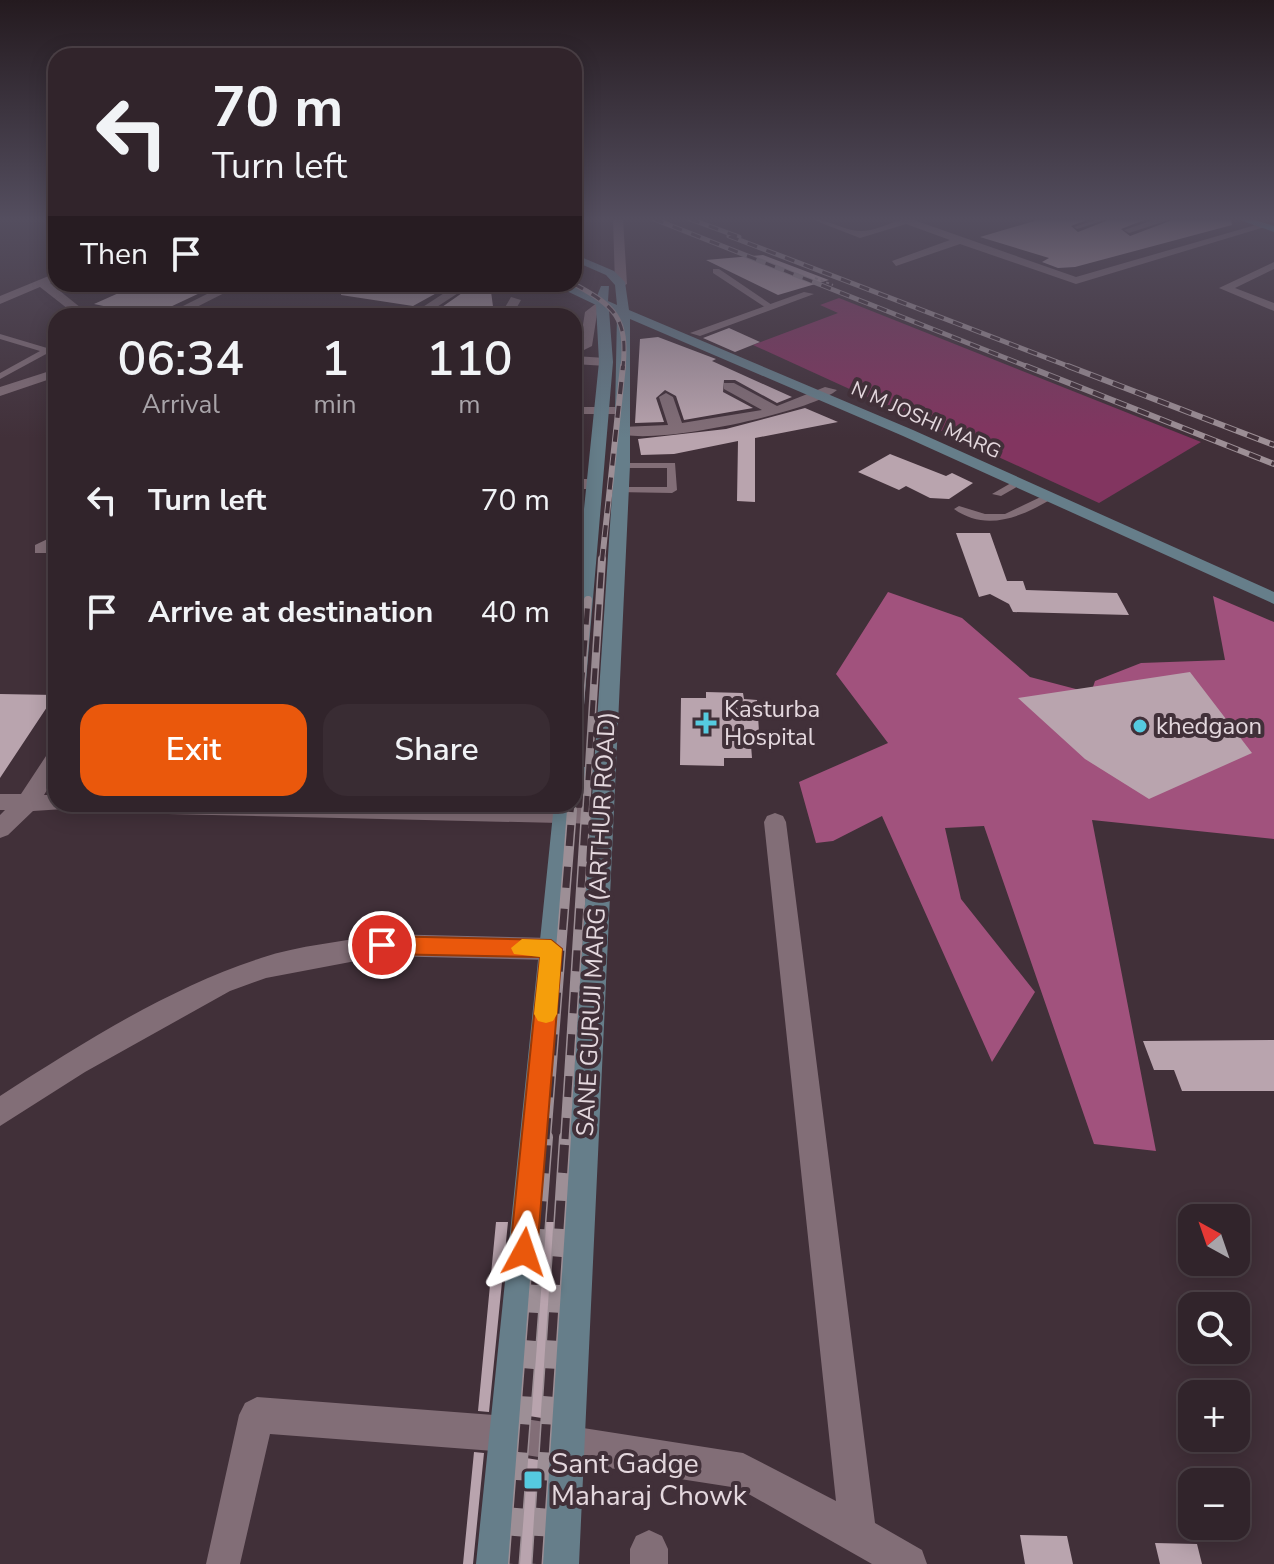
<!DOCTYPE html>
<html lang="en">
<head>
<meta charset="utf-8">
<style>
  body { margin:0; font-family:"Nunito Sans",sans-serif; background:#392c33; color:#f1f3f6; height:100vh; display:flex; flex-direction:column; font-size:30px; white-space:nowrap }
  * { box-sizing:border-box; margin:0 }
  p { font-size:26px; color:#a8a4a9 }
  .icon { flex:none; width:44px; height:44px; fill:none; stroke:currentColor; stroke-width:2; stroke-linecap:round; stroke-linejoin:round }
  .map { position:relative; flex:1; overflow:hidden }
  .drawer { position:absolute; left:48px; top:308px; width:534px; height:504px; display:flex; flex-direction:column; background:#31242b; border-radius:24px; box-shadow:0 4px 20px #0003,0 0 0 2px #4c4147 }
  .drawer>* { flex:none }
  .top-card { position:absolute; left:48px; top:48px; width:534px; height:244px; border-radius:24px; box-shadow:0 4px 20px #0003,0 0 0 2px #4c4147; background:#31242b; color:#f1f3f6; overflow:hidden }
  .needle { width:52px; rotate:320deg }
  .tools { position:absolute; left:1178px; top:1204px; display:grid; gap:16px }
  .tools a { display:grid; place-items:center; width:72px; height:72px; border-radius:16px; background:#31242b; box-shadow:0 4px 20px #0003,0 0 0 2px #4c4147; font-size:40px }
  .pin { position:absolute; display:grid; place-items:center; width:68px; height:68px; color:#fff; margin:-34px; border:4px solid #fff; border-radius:50%; box-shadow:0 2px 8px #0007 }
  .me { position:absolute; width:88px; margin:-44px; rotate:5deg; stroke-linejoin:round; filter:drop-shadow(0 0 6px #0008) }
  .turn { display:flex; align-items:center; gap:28px; height:168px; padding:0 32px; font-size:36px }
  .turn .icon { width:104px; height:104px; stroke-width:2.5 }
  .turn b { display:block; font-size:56px; line-height:68px }
  .then { display:flex; align-items:center; height:76px; padding:0 32px; background:#0003; gap:16px; font-size:30px }
  .eta { display:flex; justify-content:space-evenly; align-items:center; height:136px; text-align:center }
  .eta b { font-size:48px; font-weight:600; line-height:56px }
  .cta { display:flex; gap:16px; margin-top:auto; padding:16px 32px }
  .cta a { flex:1; height:92px; border-radius:24px; background:#ea580c; color:#fff; font-size:32px; font-weight:600; line-height:92px; text-align:center }
  .cta a+a { background:#392c33; color:#f1f3f6 }
  ul { padding:0; list-style:none }
  li { display:flex; align-items:center; gap:24px; height:112px; padding:0 32px }
  li div { flex:1 }
  li b { display:block; font-size:30px }
  li em { font-style:normal }
  .map>svg:first-child { display:block }
  .green { fill:#823560 }
  .forest { fill:#a1527d }
  .building { fill:#b9a4ae }
  .lines { fill:none; stroke-linecap:round; stroke-linejoin:round }
  .path { stroke:#9a8b93; stroke-width:2; stroke-dasharray:3 3; stroke-linecap:butt }
  .service { fill:#826e77; fill-rule:evenodd }
  .minor { fill:#826e77; fill-rule:evenodd }
  .secondary { fill:#667e8a; fill-rule:evenodd }
  .trunk { fill:#3898aa; fill-rule:evenodd }
  .rail-far4-casing { stroke:#9d8f96; stroke-width:5 }
  .rail-far3-casing { stroke:#9d8f96; stroke-width:6 }
  .rail-far2-casing { stroke:#9d8f96; stroke-width:8 }
  .rail-far1-casing { stroke:#9d8f96; stroke-width:10 }
  .rail-casing { stroke:#9d8f96; stroke-width:12 }
  .rail-far4 { stroke:#413039; stroke-width:3; stroke-dasharray:10; stroke-linecap:butt }
  .rail-far3 { stroke:#413039; stroke-width:4; stroke-dasharray:12; stroke-linecap:butt }
  .rail-far2 { stroke:#413039; stroke-width:5; stroke-dasharray:16; stroke-linecap:butt }
  .rail-far1 { stroke:#413039; stroke-width:7; stroke-dasharray:21; stroke-linecap:butt }
  .rail { stroke:#413039; stroke-width:9; stroke-dasharray:28; stroke-linecap:butt }
  .route { fill:#ea580c; stroke:#983908; stroke-width:2 }
  .slow { fill:#f59e0b }
  .poi-dot { fill:#55cadf; stroke:#413039; stroke-width:3 }
  .labels { text-anchor:middle; dominant-baseline:central; stroke-width:8; stroke-linejoin:round; paint-order:stroke }
  .far-street-label { font-size:20px; fill:#e4d8de; stroke:#413039 }
  .poi-label { font-size:24px; fill:#e4d8de; stroke:#413039; text-anchor:start }
  .street-label { font-size:24px; fill:#e4d8de; stroke:#413039 }
  .near-poi-label { font-size:28px; fill:#e4d8de; stroke:#413039; text-anchor:start }
</style>
</head>
<body>
<div class="map">
<svg width="1274" height="1564" viewBox="0 0 1274 1564">
  <rect width="100%" height="100%" fill="#413039"/>
  <path class="green" d="M839,298L1201,442L1099,503L753,345L838,313L820,305Z"/>
  <path class="forest" d="M888,592L962,618L1030,677L1091,693L1095,681L1141,663L1225,660L1213,596L1274,622V839L1092,820L1156,1151L1094,1144L984,826L945,828L961,899L1035,992L992,1062L882,816L833,841L816,843L799,782L888,743L836,674Z"/>
  <path class="building" d="M1041,219H1089L1071,226L1078,232L1111,219H1147L1121,229L1130,236L1175,219H1231L1232,225L1075,267L1058,268L1042,262L1049,258L980,237Z
    M763,255L829,280L778,295L706,260Z
    M139,284H219L151,316L94,304Z
    M342,284H453L413,306L341,295Z
    M475,284H490L494,314L443,316L442,307Z
    M729,328L760,342L735,352L703,338Z
    M658,337L716,359L712,361L792,397L777,403L735,380H724L723,392L753,408L684,420L676,396L665,390L656,398L664,422L635,423L640,339Z
    M805,408L838,422L755,438V502L737,501L738,441L674,454L641,455L638,439L726,429Z
    M890,454L946,476L952,473L973,483L949,499L930,498L906,486L899,490L858,472Z
    M956,533H990L1007,581H1023L1026,590L1117,593L1129,615L1013,612L1009,604L990,594L979,597Z
    M1190,672L1252,753L1149,799L1085,759L1018,698Z
    M706,692L743,693L744,699L757,700L759,732H750L752,758H724V766L680,765L681,698H706Z
    M0,694L55,695L0,778Z
    M1274,1040V1091H1182L1174,1070H1154L1143,1041Z
    M496,1222H508L489,1412L478,1411Z
    M545,1222H561L548,1419L529,1416Z
    M474,1452L484,1453L473,1564H463Z
    M526,1458L545,1461L538,1564H517Z
    M1020,1535L1067,1536L1073,1564H1025Z
    M1155,1543L1197,1544L1202,1564H1160Z"/>
  <g class="lines">
    <path class="path" d="M815,278L833,285"/>
    <path class="service" d="M1098,219H1108L1077,229L1074,227Z
      M713,269H719L775,307L768,309L713,273Z
      M0,334L47,348L48,353L0,379V373L40,351L0,339Z
      M619,463H675L677,490L672,493L616,492V488L620,487H667V468H622L617,465Z
      M1018,479L1022,480V484L1001,496L992,494Z
      M1049,493L1053,494V498C1022,517 986,532 954,509L959,506L985,514H1005Z"/>
    <path class="minor" d="M613,219H623L627,284L621,287L615,284Z
      M811,219C829,219 846,232 862,231C882,230 893,219 911,219L1076,277L1259,224L1268,226L1076,284L960,244L896,266L892,261L950,240L906,224L860,238Z
      M1156,219H1172L1129,233L1124,230Z
      M1274,262V269L1235,288L1274,303V311L1219,288Z
      M56,273V280L50,283L91,316H77L40,287L0,304V296Z
      M227,284H242L179,316H163Z
      M458,284H472L423,316H409Z
      M804,292L814,294L700,336L690,333Z
      M511,297L521,300L512,316H500Z
      M598,302L608,305L597,314L592,346L574,355V346L580,344L585,312Z
      M574,356L606,358L613,362L606,366L574,364Z
      M56,369V377L0,396V387Z
      M724,383H734L777,406L825,387L837,390C813,412 638,450 615,431L622,427L668,425L659,397L666,393L673,397L682,423L762,410L724,389Z
      M623,407L630,411L628,414H574V408L578,407Z
      M574,479H594L602,484L594,489H574Z
      M56,535V547L47,553H35V545Z
      M56,750V775L44,795H56V804H67L64,809L33,811L8,835L0,838V815L5,810H0V794H21L48,753Z
      M69,804L602,808L610,810L613,816L610,822L602,824L80,812L72,810Z
      M775,813L783,816L786,822L875,1523L922,1550L927,1564H872L738,1488L507,1452L270,1434L240,1564H206L239,1415L245,1403L257,1397L507,1416L743,1453L836,1501L764,822L767,816Z
      M382,934L551,938L560,941L564,949L560,957L551,960L382,956L266,978L230,991L85,1072L0,1126V1096C81,1044 168,988 261,958C299,945 343,942 382,934Z
      M649,1530L662,1536L668,1549V1564H630V1549L636,1536Z"/>
    <path class="secondary" d="M574,254L614,271L625,282L629,310L913,430L1274,592V604L903,436L630,319V465L579,1564H541L593,783H574V767H594L614,465L617,314L609,310L613,362L584,705L574,712V607L599,362L596,305L552,284H568L597,296L601,286H609L608,301L617,305L615,285L606,275L574,261Z
      M574,800L576,804L514,1564H476L554,804H574Z"/>
    <path class="trunk" d="M1237,219H1252L1274,226V232Z"/>
    <defs>
      <path id="rail-far4" d="M654,219L1031,368
        M690,219L739,237
        M729,236L1073,368
        M574,284C615,306 628,318 623,368"/>
      <path id="rail-far3" d="M1026,366L1274,464
        M1068,366L1274,445
        M602,561L623,366"/>
      <path id="rail-far2" d="M574,784L588,600
        M571,812L572,804
        M586,812L602,559"/>
      <path id="rail-far1" d="M546,1139L572,810
        M565,1139L586,810"/>
      <path id="rail" d="M514,1564L547,1137
        M537,1564L565,1137"/>
    </defs>
    <use href="#rail-far4" class="rail-far4-casing"/>
    <use href="#rail-far3" class="rail-far3-casing"/>
    <use href="#rail-far2" class="rail-far2-casing"/>
    <use href="#rail-far1" class="rail-far1-casing"/>
    <use href="#rail" class="rail-casing"/>
    <use href="#rail-far4" class="rail-far4"/>
    <use href="#rail-far3" class="rail-far3"/>
    <use href="#rail-far2" class="rail-far2"/>
    <use href="#rail-far1" class="rail-far1"/>
    <use href="#rail" class="rail"/>
  </g>
  <linearGradient id="sky" x2="0" y2="1"><stop stop-color="#241a1f"/><stop offset="0.5" stop-color="#544e5f"/><stop offset="1" stop-color="#544e5f" stop-opacity="0"/></linearGradient>
  <rect width="1274" height="438" fill="url(#sky)"/>
  <path class="route" d="M382,936L551,940L562,949L537,1252L533,1261L524,1265L514,1261L510,1252L540,957L382,954L371,945Z"/>
  <path class="slow" d="M522,939L551,940L562,949L557,1014L553,1021L546,1023L538,1021L534,1014L540,957L514,954L511,948Z"/>
  <g class="poi-dot">
    <path d="M702 711h8v8h8v8h-8v8h-8v-8h-8v-8h8z"/>
    <circle cx="1140" cy="726" r="8"/>
    <rect x="523" y="1470" width="20" height="20" rx="4"/>
  </g>
  <g class="labels">
    <g class="far-street-label">
      <text transform="translate(926 420) rotate(24)">N M JOSHI MARG</text>
    </g>
    <g class="poi-label">
      <text x="724" y="709">Kasturba<tspan x="724" dy="28">Hospital</tspan></text>
      <text x="1156" y="726">khedgaon</text>
    </g>
    <g class="street-label">
      <text transform="translate(596 924) rotate(-87)">SANE GURUJI MARG (ARTHUR ROAD)</text>
    </g>
    <g class="near-poi-label">
      <text x="551" y="1464">Sant Gadge<tspan x="551" dy="32">Maharaj Chowk</tspan></text>
    </g>
  </g>
</svg>
<div class="tools">
<a><svg class="needle" viewBox="-14 -14 28 28"><path d="M0-13l5 13h-10z" fill="#e53935"/><path d="M0 13l5-13h-10z" fill="#a8a4a9"/></svg></a>
<a><svg class="icon" aria-label="search" viewBox="0 0 24 24"><circle cx="10" cy="10" r="6"/><path d="M15 15l6 6"/></svg></a>
<a>+</a>
<a>−</a>
</div>
<div class="pin" style="left:382px;top:945px;background:#d93025"><svg class="icon" aria-label="arrive" viewBox="0 0 24 24"><path d="M6 21V4h12l-3 4 3 4H6"/></svg></div>
<svg class="me" style="left:524px;top:1252px" viewBox="-20 -20 40 40"><path d="M0-17L14 15 0 8-14 15z" fill="#ea580c" stroke="#fff" stroke-width="4"/></svg>
<div class="top-card">
<div class="turn"><svg class="icon" aria-label="left" viewBox="0 0 24 24"><path d="M17 20v-9H6M10 6l-5 5 5 5"/></svg><div><b>70 m</b>Turn left</div></div>
<div class="then">Then<svg class="icon" aria-label="arrive" viewBox="0 0 24 24"><path d="M6 21V4h12l-3 4 3 4H6"/></svg></div>
</div>
<section class="drawer">
<div class="eta">
<div><b>06:34</b><p>Arrival</p></div>
<div><b>1</b><p>min</p></div>
<div><b>110</b><p>m</p></div>
</div>
<ul>
<li><svg class="icon" aria-label="left" viewBox="0 0 24 24"><path d="M17 20v-9H6M10 6l-5 5 5 5"/></svg><div><b>Turn left</b></div><em>70 m</em></li>
<li><svg class="icon" aria-label="arrive" viewBox="0 0 24 24"><path d="M6 21V4h12l-3 4 3 4H6"/></svg><div><b>Arrive at destination</b></div><em>40 m</em></li>
</ul>
<div class="cta"><a>Exit</a><a>Share</a></div>
</section>
</div>
</body>
</html>
